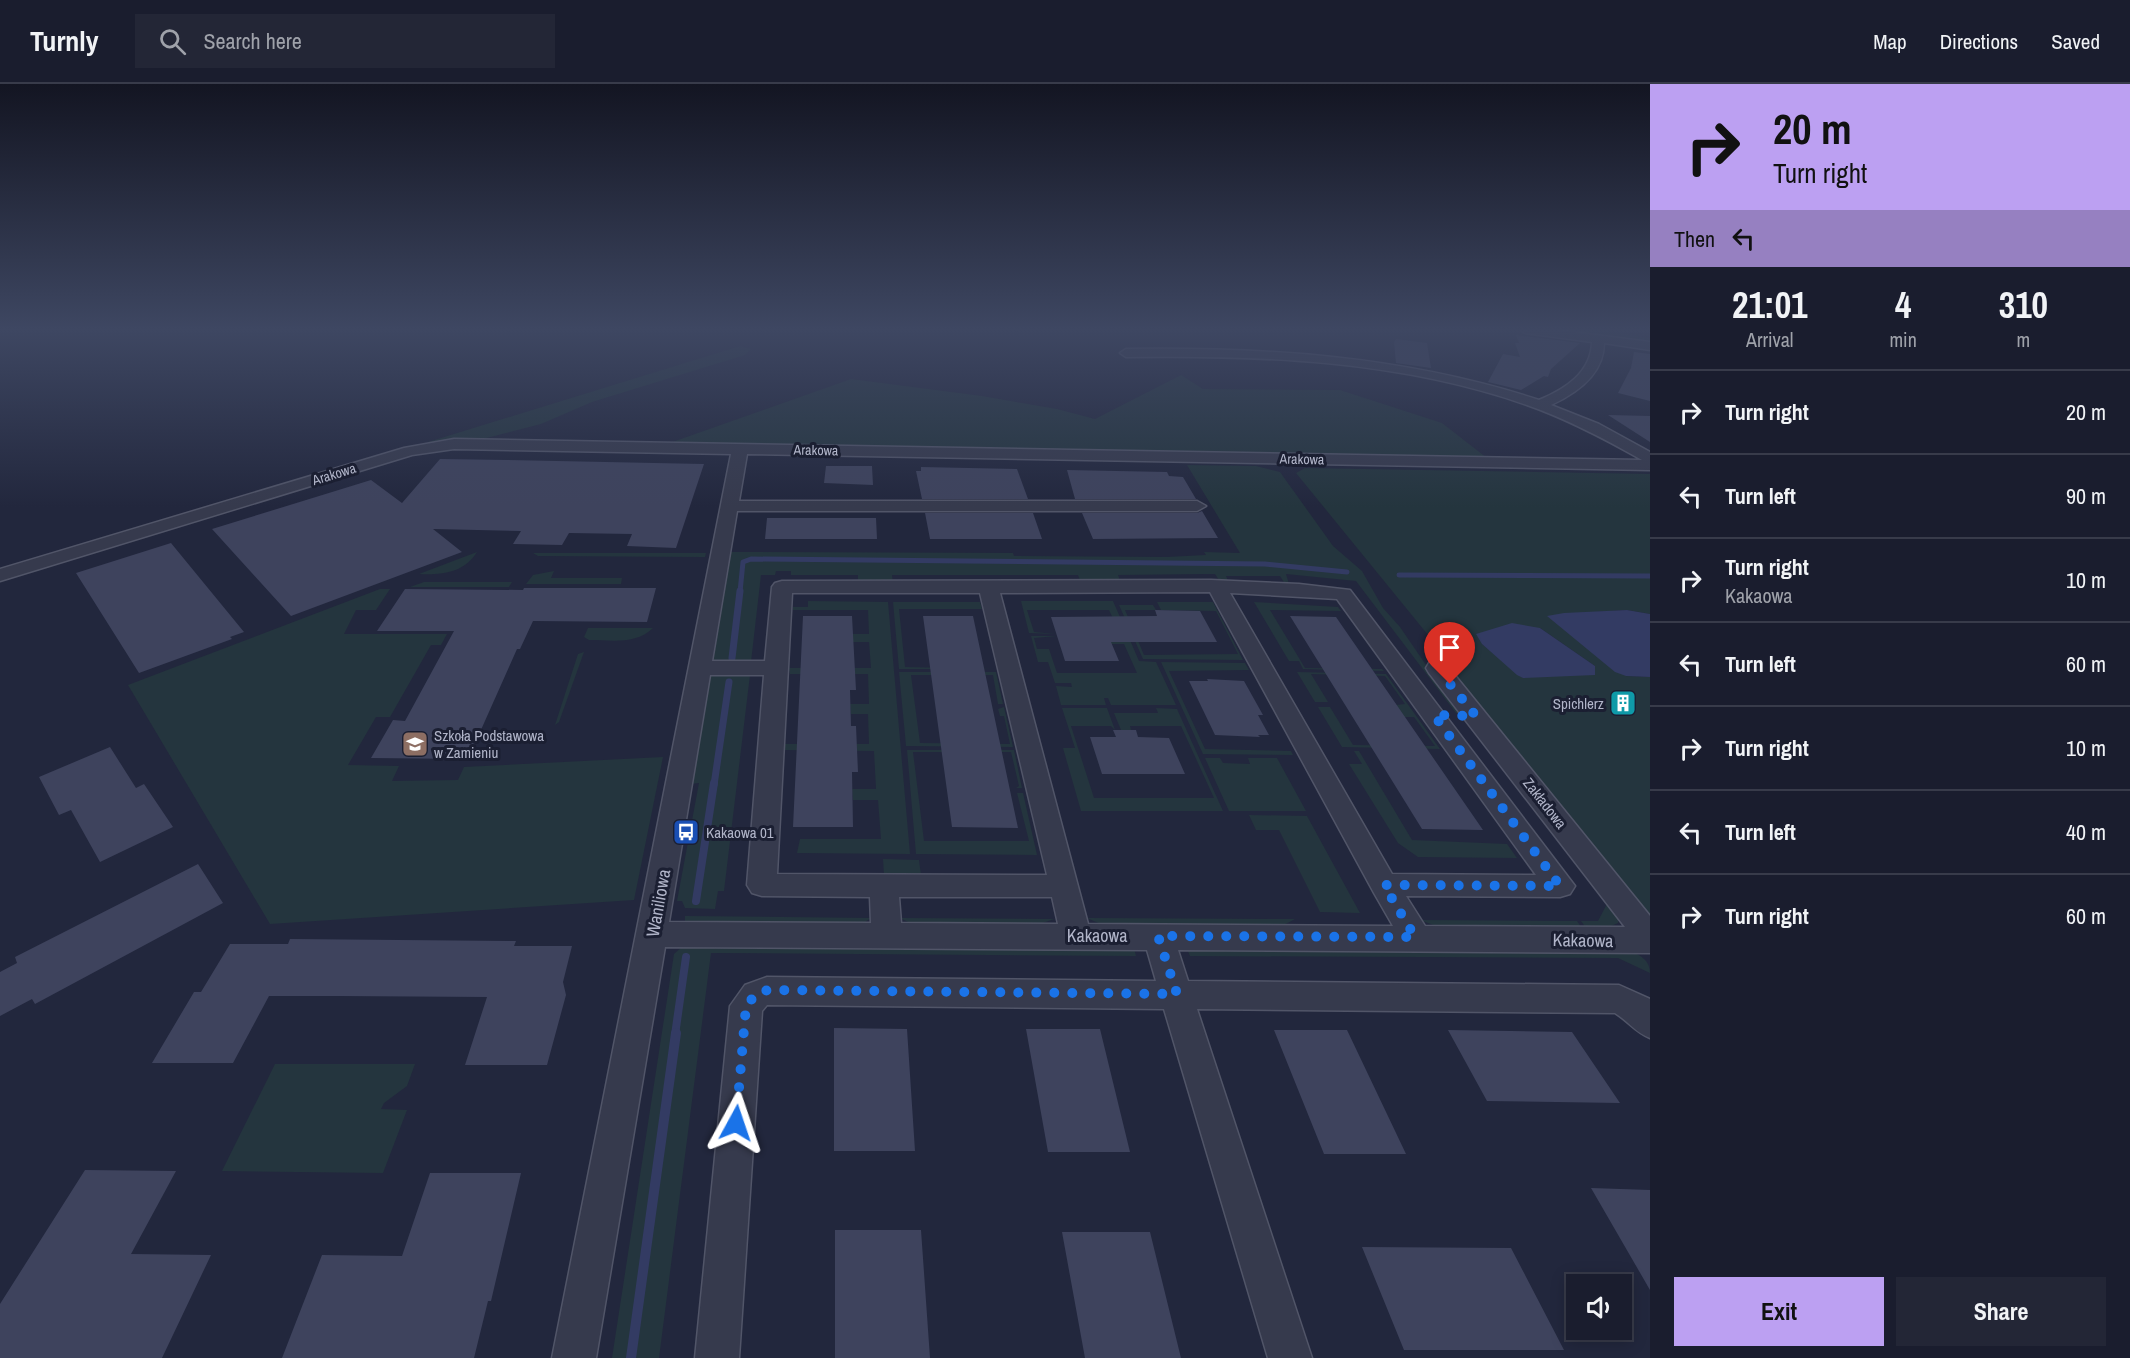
<!DOCTYPE html>
<html lang="en">
<head>
<meta charset="utf-8">
<style>
  body { margin:0; font-family:"Archivo Narrow",sans-serif; background:#232636; color:#f1f3f6; height:100vh; display:flex; flex-direction:column; font-size:22px; white-space:nowrap }
  * { box-sizing:border-box; margin:0 }
  p { font-size:20px; color:#9fa2aa }
  .icon { flex:none; width:33px; height:33px; fill:none; stroke:currentColor; stroke-width:2; stroke-linecap:round; stroke-linejoin:round }
  .map { position:relative; flex:1; overflow:hidden }
  .details { display:flex; flex-direction:column; background:#1a1d2e; width:480px }
  .details>* { flex:none }
  .banner { background:#bca0f2; color:#111; overflow:hidden }
  .fabs { position:absolute; left:1566px; top:1190px; display:grid; gap:12px }
  .fabs a { display:grid; place-items:center; width:66px; height:66px; border-radius:0px; background:#1a1d2e; box-shadow:0 3px 15px #0003,0 0 0 2px #383b4a; font-size:30px }
  .pin { position:absolute; display:grid; place-items:center; width:51px; height:51px; color:#fff; margin:-62px -26px; border-radius:50% 50% 50% 0; rotate:-45deg; box-shadow:0 0 6px #0007 }
  .pin .icon { rotate:45deg }
  .me { position:absolute; width:66px; margin:-33px; rotate:5deg; stroke-linejoin:round; filter:drop-shadow(0 0 4px #0008) }
  .turn { display:flex; align-items:center; gap:21px; height:126px; padding:0 24px; font-size:27px }
  .turn .icon { width:78px; height:78px; stroke-width:2.5 }
  .turn b { display:block; font-size:42px; line-height:51px }
  .then { display:flex; align-items:center; height:57px; padding:0 24px; background:#0003; gap:12px; font-size:22px }
  .eta { display:flex; justify-content:space-evenly; align-items:center; height:102px; text-align:center }
  .eta b { font-size:36px; font-weight:800; line-height:42px }
  .button { display:flex; gap:12px; margin-top:auto; padding:12px 24px }
  .button a { flex:1; height:69px; border-radius:0px; background:#bca0f2; color:#111; font-size:24px; font-weight:800; line-height:69px; text-align:center }
  .button a+a { background:#232636; color:#f1f3f6 }
  ul { padding:0; list-style:none }
  li { display:flex; align-items:center; gap:18px; height:84px; padding:0 24px; border-top:2px solid #383b4a }
  li div { flex:1 }
  li b { display:block; font-size:22px }
  li em { font-style:normal }
  header { display:flex; align-items:center; gap:36px; box-sizing:border-box; height:84px; padding:0 30px; background:#1a1d2e; border-bottom:2px solid #383b4a }
  header strong { font-size:28px }
  nav { display:flex; gap:33px; margin-inline-start:auto; font-size:21px }
  .search { width:420px; height:54px; background:#232636; display:flex; align-items:center; gap:15px; box-sizing:border-box; padding:0 21px; border-radius:0px; color:#9fa2aa; font-size:22px }
  main { display:flex; flex:1; min-height:0 }
  .map>svg:first-child { display:block }
  .green { fill:#24353e; fill-rule:evenodd }
  .water { fill:#333b63 }
  .lines { fill:none; stroke-linecap:round; stroke-linejoin:round }
  .stream-far3 { stroke:#333b63; stroke-width:5 }
  .stream-far2 { stroke:#333b63; stroke-width:7 }
  .stream-far1 { stroke:#333b63; stroke-width:8 }
  .stream { stroke:#333b63; stroke-width:10 }
  .building { fill:#3e435d }
  .minor-casing { stroke:#515568; stroke-width:3 }
  .minor { fill:#363a4d; fill-rule:evenodd }
  .route { stroke:#1a73e8; stroke-width:10; stroke-dasharray:0 18 }
  .labels { text-anchor:middle; dominant-baseline:central; stroke-width:6; stroke-linejoin:round; paint-order:stroke }
  .far-street-label { font-size:14px; fill:#b1b5c9; stroke:#1b1f32 }
  .poi-label { font-size:15px; fill:#b1b5c9; stroke:#1b1f32; text-anchor:start }
  .street-label { font-size:15px; fill:#b1b5c9; stroke:#1b1f32 }
  .near-street-label { font-size:18px; fill:#b1b5c9; stroke:#1b1f32 }
</style>
</head>
<body>
<header>
<strong>Turnly</strong>
<div class="search"><svg class="icon" aria-label="search" viewBox="0 0 24 24"><circle cx="10" cy="10" r="6"/><path d="M15 15l6 6"/></svg>Search here</div>
<nav><a>Map</a><a>Directions</a><a>Saved</a></nav>
</header>
<main>
<div class="map">
<svg width="1650" height="1274" viewBox="0 0 1650 1274">
  <rect width="100%" height="100%" fill="#22273d"/>
  <path class="green" d="M1554,245H1596L1650,254V260Z
    M740,262L751,265L745,271L592,318L541,340L471,358H428Z
    M1181,291L1203,305L1340,306L1442,339L1487,374L664,361L851,295L982,312L1057,325L1095,335Z
    M1187,381L1256,382L1280,388L1333,462L1362,487L1383,524L1400,543L1459,629H1456L1356,497L1286,490L1289,500H1285L1280,492H1226L1229,499H1221L1215,490H1205L1118,491L1121,499H1081L1078,491H892L893,499H858V491H791V487H776L775,491H761L751,578L713,577L731,468L1013,469L1014,472L1167,473L1206,471L1204,468L1240,469Z
    M1305,384L1650,390V530L1627,526L1595,528L1626,592L1650,593V831L1630,815L1610,782L1425,562H1437L1296,389ZM1540,544L1595,582L1523,594L1482,560Z
    M477,468C464,489 442,491 419,490Z
    M533,469H706L705,473H700L538,472Z
    M554,487L551,494H622L621,500H526L533,491Z
    M424,498H512L509,503H410Z
    M380,505H390L376,526H356L344,550H447L441,561H431L390,633H376L348,681L399,682L392,697L458,696L464,683L663,673L634,816L270,840L128,601Z
    M808,517L888,518L910,770L797,769L800,755H881L878,716H853L852,705H876L874,667L784,666L785,660H869L868,630H851L850,620H869L868,590H790L789,584H871L869,558H849L848,550H869L868,526H793V523H808Z
    M1021,517H1113L1139,577L1156,578L1176,621H1111L1108,614H1104L1106,621H1061L1056,602L1072,603L1071,599H1055L1048,578H1038L1031,552H1057L1034,554L1037,565H1049L1057,589H1137L1124,560H1107L1120,549L1109,526H1027L1034,548L1056,550L1029,549Z
    M893,518H980L982,525H899L905,583L995,585H899Z
    M1157,518H1213L1243,576L1143,575L1119,521H1153L1156,526H1125L1144,571L1238,570L1216,527L1161,526Z
    M1254,518L1338,523L1341,527L1270,526L1305,584L1382,585L1384,587L1303,585L1299,577H1289Z
    M588,544H653C636,561 611,556 589,556L584,553Z
    M584,568L559,638L555,641L578,570Z
    M1161,578L1245,579L1249,586L1169,587L1205,665L1291,667L1293,671L1203,670Z
    M899,588H996L1003,620H998L993,591H911L920,659L1010,660L1004,632H1000L998,625L1004,623L1013,663L906,662Z
    M1297,588L1386,590L1440,665L1342,663L1318,623H1330L1353,661L1435,662L1414,633H1404L1396,621L1405,620L1385,592L1311,590L1328,618H1315Z
    M708,591H750L724,807H718L715,825L685,824L682,817H677L699,699L690,700Z
    M1062,624H1107L1115,646L1111,642H1071L1094,714H1214L1181,642H1130L1131,646H1121L1114,629H1158L1156,624L1177,625L1223,727H1081L1063,664H1075Z
    M907,666H1014L1022,704H1016L1019,702L1011,668H913L924,757H1029L1017,709H1023L1037,771L916,770Z
    M1354,667H1359L1412,756L1507,760L1517,774L1418,773L1398,759L1349,680H1362Z
    M1205,674H1220L1223,679L1250,680L1248,674H1277L1306,727H1229Z
    M1249,731L1307,732L1360,829L1320,828L1279,746H1256Z
    M883,775L919,776L921,791H884Z
    M1609,816L1619,833L1618,839L1607,844H1586L1581,837H1598Z
    M685,832L871,834L862,840L685,838Z
    M900,834L1054,835L1040,840H912Z
    M1087,834L1295,835L1282,842L1103,841Z
    M1420,836L1577,837L1581,843L1436,842Z
    M683,862L1134,864L1136,872L711,869L659,1274H612L674,870Z
    M1187,865L1631,868C1641,871 1650,877 1650,889L1618,874L1190,872Z
    M275,980H415L407,1002L384,1019L381,1025L407,1026L383,1089L222,1087Z"/>
  <path class="water" d="M1627,526L1650,530V593L1626,592L1615,588L1547,532L1564,529Z
    M1512,539L1540,544L1595,582V591L1523,594L1517,591L1482,560L1476,550Z"/>
  <g class="lines">
    <path class="stream-far3" d="M1399,491L1650,492
      M740,508L743,478L751,475L1265,480L1347,488"/>
    <path class="stream-far2" d="M732,574L740,507
      M714,701L729,598"/>
    <path class="stream-far1" d="M696,817L714,699
      M675,951L686,873"/>
    <path class="stream" d="M631,1274L676,949"/>
  </g>
  <path class="building" d="M1516,251L1580,259L1551,285L1548,293L1544,292L1521,306L1488,298L1503,270L1520,273L1515,259H1519Z
    M1396,255L1427,259L1431,284L1396,279L1394,258Z
    M1634,268L1650,270V317L1618,309L1631,284Z
    M1608,331L1650,332V358Z
    M440,375L508,376L704,380L676,464L627,462L632,450L569,449L562,461L513,460L521,447L433,445L462,468L291,532L212,445L371,396L402,419Z
    M826,382H872L873,401L824,399Z
    M921,383L1017,385L1028,415H922L916,387H921Z
    M1067,386L1167,388L1169,392L1183,393L1196,415H1075Z
    M1202,427L1218,454L1093,455L1082,429H1197Z
    M925,429H1033L1042,455H930Z
    M767,434H876L877,455H765Z
    M171,459L244,548L230,553L232,555L139,589L76,489Z
    M524,504H656L647,538L533,537L520,565H517L468,675L371,674L393,636L405,637L454,547H377L405,505L523,506Z
    M1155,526L1200,527L1217,558H1111L1119,577H1065L1051,533L1157,532Z
    M803,532H852L856,606H850L851,642H856L858,688H852L853,743H793Z
    M923,532H973L1018,744L952,743Z
    M1290,532L1336,533L1483,746L1422,745Z
    M1207,595L1244,597L1263,631H1258L1269,651H1258L1260,653L1215,651L1189,597H1208Z
    M1113,646H1136L1138,653L1169,654L1185,690H1102L1090,653H1116Z
    M110,663L136,704L144,700L173,743L100,778L71,726L59,731L39,693Z
    M198,780L223,819L35,920L32,915L0,932V888L17,879L15,873Z
    M290,855L516,857L514,862H572L563,898L566,911L547,981H465L487,913L338,912H269L233,979H152L194,908H201L230,860H288Z
    M834,944L907,945L915,1067H834Z
    M1026,945H1100L1130,1068H1048Z
    M1274,946H1347L1406,1070H1324Z
    M1448,946L1572,948L1620,1019L1487,1017Z
    M85,1086L176,1087L131,1170L211,1171L162,1274H0V1220Z
    M430,1089H521L491,1217H488L474,1274H282L322,1171L402,1172Z
    M1591,1104L1650,1106V1206Z
    M835,1146H921L930,1274H835Z
    M1062,1148H1150L1181,1274H1085Z
    M1362,1163L1511,1164L1564,1266H1404Z"/>
  <g class="lines">
    <defs>
      <path id="minor" d="M1519,245H1549L1650,258V266L1604,259C1604,290 1577,309 1551,321L1599,340L1650,368V386L747,370L739,417H1197L1206,422L1197,427H737L712,577H765L772,503L775,499L782,497L1211,496L1299,500L1350,506L1575,802L1570,810L1560,813L1406,812L1425,842L1625,843L1429,589L1426,584L1429,579H1445L1650,832V869L1178,866L1188,897L1619,901L1650,915V954C1636,949 1628,937 1615,929L1197,925L1312,1274H1268L1164,925L767,921L762,927L739,1274H695L730,922L745,901L767,893L1156,897L1147,866L665,863L596,1274H552L731,370L454,365L412,371L0,497V485L404,364L454,355L1642,376C1605,355 1567,335 1527,321C1399,276 1260,271 1126,273L1120,269L1126,265C1266,263 1405,272 1539,316C1565,305 1591,289 1592,258L1525,249ZM1210,508L1374,809L1393,842L1088,840L1000,509ZM792,509H980L1047,791L777,790ZM1230,509L1337,515L1536,791L1392,790ZM710,591H764L747,801L752,809L762,812L870,813L871,839L669,838ZM899,813H1052L1058,840L901,839Z"/>
    </defs>
    <use href="#minor" class="minor-casing"/>
    <use href="#minor" class="minor"/>
  </g>
  <linearGradient id="sky" x2="0" y2="1"><stop stop-color="#131522"/><stop offset="0.58" stop-color="#3e4762"/><stop offset="1" stop-color="#3e4762" stop-opacity="0"/></linearGradient>
  <rect width="1650" height="423" fill="url(#sky)"/>
  <g class="lines">
    <path class="route" d="M736,1039L746,922L756,910L768,906L1177,910L1158,852L1415,853L1384,801L1560,802L1434,631L1476,632L1450,600"/>
  </g>
  <defs>
    <symbol id="building-square" viewBox="-11 -11 22 22"><rect x="-9" y="-9" width="18" height="18" rx="4" fill="#0f9aa8" stroke="#1b1f32"/><path d="M-4-6H4V6H1V3H-1V6H-4ZM-2.5-4.3h1.7v1.8h-1.7ZM.8-4.3h1.7v1.8H.8ZM-2.5-1h1.7V.8h-1.7ZM.8-1h1.7V.8H.8Z" fill="#fff"/></symbol>
    <symbol id="school-square" viewBox="-11 -11 22 22"><rect x="-9" y="-9" width="18" height="18" rx="4" fill="#8d6e63" stroke="#1b1f32"/><path d="M0-5L7-2L0 1L-7-2ZM-4 1L0 2.5L4 1V4Q0 6-4 4Z" fill="#fff"/></symbol>
    <symbol id="bus-square" viewBox="-11 -11 22 22"><rect x="-9" y="-9" width="18" height="18" rx="4" fill="#1a4fb4" stroke="#1b1f32"/><path d="M-5-6H5V4H4V6H2V4H-2V6H-4V4H-5ZM-3.5-4V0h7V-4ZM-3.5 1.2v1.5H-2V1.2ZM2 1.2v1.5H3.5V1.2Z" fill="#fff"/></symbol>
  </defs>
  <g fill-rule="evenodd">
    <use href="#building-square" x="1608" y="604" width="30" height="30"/>
    <use href="#school-square" x="400" y="645" width="30" height="30"/>
    <use href="#bus-square" x="671" y="733" width="30" height="30"/>
  </g>
  <g class="labels">
    <g class="far-street-label">
      <text transform="translate(816 366) rotate(1)">Arakowa</text>
      <text transform="translate(1302 375) rotate(1)">Arakowa</text>
      <text transform="translate(334 390) rotate(-17)">Arakowa</text>
    </g>
    <g class="poi-label">
      <text x="1604" y="619" text-anchor="end">Spichlerz</text>
      <text x="434" y="651">Szkoła Podstawowa<tspan x="434" dy="17">w Zamieniu</tspan></text>
      <text x="706" y="748">Kakaowa 01</text>
    </g>
    <g class="street-label">
      <text transform="translate(1545 719) rotate(52)">Zakładowa</text>
    </g>
    <g class="near-street-label">
      <text transform="translate(658 819) rotate(-80)">Waniliowa</text>
      <text x="1097" y="851">Kakaowa</text>
      <text transform="translate(1583 856) rotate(1)">Kakaowa</text>
    </g>
  </g>
</svg>
<div class="fabs">
<a><svg class="icon" aria-label="sound" viewBox="0 0 24 24"><path d="M4 9h4l5-4v14l-5-4H4zM17 9q2 3 0 6"/></svg></a>
</div>
<div class="pin" style="left:1450px;top:600px;background:#d93025"><svg class="icon" aria-label="arrive" viewBox="0 0 24 24"><path d="M6 21V4h12l-3 4 3 4H6"/></svg></div>
<svg class="me" style="left:736px;top:1039px" viewBox="-20 -20 40 40"><path d="M0-17L14 15 0 8-14 15z" fill="#1a73e8" stroke="#fff" stroke-width="4"/></svg>
</div>
<section class="details">
<div class="banner">
<div class="turn"><svg class="icon" aria-label="right" viewBox="0 0 24 24"><path d="M7 20v-9h11M14 6l5 5-5 5"/></svg><div><b>20 m</b>Turn right</div></div>
<div class="then">Then<svg class="icon" aria-label="left" viewBox="0 0 24 24"><path d="M17 20v-9H6M10 6l-5 5 5 5"/></svg></div>
</div>
<div class="eta">
<div><b>21:01</b><p>Arrival</p></div>
<div><b>4</b><p>min</p></div>
<div><b>310</b><p>m</p></div>
</div>
<ul>
<li><svg class="icon" aria-label="right" viewBox="0 0 24 24"><path d="M7 20v-9h11M14 6l5 5-5 5"/></svg><div><b>Turn right</b></div><em>20 m</em></li>
<li><svg class="icon" aria-label="left" viewBox="0 0 24 24"><path d="M17 20v-9H6M10 6l-5 5 5 5"/></svg><div><b>Turn left</b></div><em>90 m</em></li>
<li><svg class="icon" aria-label="right" viewBox="0 0 24 24"><path d="M7 20v-9h11M14 6l5 5-5 5"/></svg><div><b>Turn right</b><p>Kakaowa</p></div><em>10 m</em></li>
<li><svg class="icon" aria-label="left" viewBox="0 0 24 24"><path d="M17 20v-9H6M10 6l-5 5 5 5"/></svg><div><b>Turn left</b></div><em>60 m</em></li>
<li><svg class="icon" aria-label="right" viewBox="0 0 24 24"><path d="M7 20v-9h11M14 6l5 5-5 5"/></svg><div><b>Turn right</b></div><em>10 m</em></li>
<li><svg class="icon" aria-label="left" viewBox="0 0 24 24"><path d="M17 20v-9H6M10 6l-5 5 5 5"/></svg><div><b>Turn left</b></div><em>40 m</em></li>
<li><svg class="icon" aria-label="right" viewBox="0 0 24 24"><path d="M7 20v-9h11M14 6l5 5-5 5"/></svg><div><b>Turn right</b></div><em>60 m</em></li>
</ul>
<div class="button"><a>Exit</a><a>Share</a></div>
</section>
</main>
</body>
</html>
